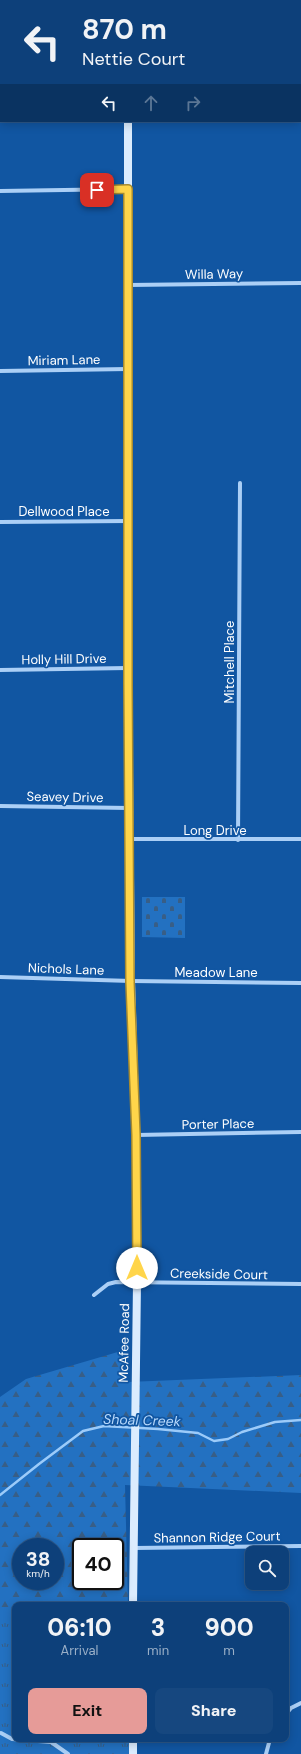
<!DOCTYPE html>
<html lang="en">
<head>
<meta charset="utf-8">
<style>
  body { margin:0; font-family:"DM Sans",sans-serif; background:#16477f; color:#f1f3f6; height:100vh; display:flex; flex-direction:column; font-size:15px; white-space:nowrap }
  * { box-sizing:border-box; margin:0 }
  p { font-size:13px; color:#9aafc7 }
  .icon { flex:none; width:22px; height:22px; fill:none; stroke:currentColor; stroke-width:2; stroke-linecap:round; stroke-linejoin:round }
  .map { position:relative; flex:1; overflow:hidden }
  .panel { position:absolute; left:12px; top:1602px; width:277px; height:140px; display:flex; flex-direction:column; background:#0d407a; border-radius:8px; box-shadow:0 2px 10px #0003,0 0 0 1px #2d598b }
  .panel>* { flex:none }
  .guide { position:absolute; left:0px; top:0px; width:301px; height:122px; box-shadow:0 2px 10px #0003,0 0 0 1px #2d598b; background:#0d407a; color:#f1f3f6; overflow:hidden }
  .fabs { position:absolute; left:245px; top:1546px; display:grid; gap:8px }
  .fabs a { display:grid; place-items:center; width:44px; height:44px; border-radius:8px; background:#0d407a; box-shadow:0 2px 10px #0003,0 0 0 1px #2d598b; font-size:20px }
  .speed { position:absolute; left:12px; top:1538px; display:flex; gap:8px; font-size:20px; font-weight:700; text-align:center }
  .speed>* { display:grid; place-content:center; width:52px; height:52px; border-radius:50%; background:#0d407a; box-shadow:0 2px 10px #0003,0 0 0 1px #2d598b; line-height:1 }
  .speed small { font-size:10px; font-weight:400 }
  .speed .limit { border:2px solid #111; border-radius:6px; background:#fff; color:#111 }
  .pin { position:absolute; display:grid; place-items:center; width:34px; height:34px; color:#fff; margin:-17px; border-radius:8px; box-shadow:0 2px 6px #0006 }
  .me { position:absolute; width:44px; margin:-22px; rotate:0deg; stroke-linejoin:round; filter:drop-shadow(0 0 3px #0008) }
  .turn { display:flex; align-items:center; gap:14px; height:84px; padding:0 16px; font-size:18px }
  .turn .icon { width:52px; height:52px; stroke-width:2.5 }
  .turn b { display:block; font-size:28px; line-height:34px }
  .lanes { display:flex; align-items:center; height:38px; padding:0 16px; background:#0003; justify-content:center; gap:20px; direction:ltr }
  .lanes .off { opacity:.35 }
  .eta { display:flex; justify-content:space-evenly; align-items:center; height:68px; text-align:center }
  .eta b { font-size:24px; font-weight:800; line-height:28px }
  .cta { display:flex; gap:8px; margin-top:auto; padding:8px 16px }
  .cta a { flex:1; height:46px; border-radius:8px; background:#e69b98; color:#111; font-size:16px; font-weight:800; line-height:46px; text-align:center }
  .cta a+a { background:#16477f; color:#f1f3f6 }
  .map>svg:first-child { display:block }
  .grass { fill:url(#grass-tufts) }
  .forest { fill:url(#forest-firs); fill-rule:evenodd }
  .cemetery { fill:url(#cemetery-stones) }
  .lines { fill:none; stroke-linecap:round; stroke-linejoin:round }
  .stream { stroke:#9ccbf9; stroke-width:2.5 }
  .street { stroke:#abcff6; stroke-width:4 }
  .secondary { stroke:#dbecfe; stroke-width:8 }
  .route-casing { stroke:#a68a30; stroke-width:10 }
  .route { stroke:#ffd54a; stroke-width:7 }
  .labels { text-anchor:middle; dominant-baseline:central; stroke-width:3.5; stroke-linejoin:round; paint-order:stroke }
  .street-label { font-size:13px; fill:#fff; stroke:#1156a2 }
  .water-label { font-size:14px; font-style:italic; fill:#b7d9fc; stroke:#1156a2 }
</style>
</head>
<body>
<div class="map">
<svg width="301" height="1754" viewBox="0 0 301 1754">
  <defs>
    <pattern id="grass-tufts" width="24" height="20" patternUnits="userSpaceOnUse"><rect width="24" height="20" fill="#2371c1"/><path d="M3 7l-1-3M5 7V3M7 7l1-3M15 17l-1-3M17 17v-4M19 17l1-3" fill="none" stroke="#385e86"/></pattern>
    <pattern id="forest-firs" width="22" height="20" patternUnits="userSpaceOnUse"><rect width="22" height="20" fill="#2371c1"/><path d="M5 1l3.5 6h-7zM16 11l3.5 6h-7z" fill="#385e86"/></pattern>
    <pattern id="cemetery-stones" width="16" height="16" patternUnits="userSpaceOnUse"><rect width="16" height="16" fill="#2371c1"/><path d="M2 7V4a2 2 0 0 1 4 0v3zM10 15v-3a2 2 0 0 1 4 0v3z" fill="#385e86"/></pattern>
  </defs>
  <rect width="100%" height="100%" fill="#1156a2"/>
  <path class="grass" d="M0,1614H15V1739H129V1754H0Z"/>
  <path class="forest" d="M128,1349V1382L301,1375V1493L125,1485L128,1605H15V1614H0V1397L26,1379ZM21,1547H55V1581H21ZM81,1547H115V1581H81Z"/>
  <path class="cemetery" d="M142,897H185V938L142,937Z"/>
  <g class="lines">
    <path class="stream" d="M0,1495L39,1464L83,1431L104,1426L158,1429L198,1433L214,1441L228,1439L242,1432L275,1422L301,1420"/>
    <path class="street" d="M0,1H1
      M14,1L56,0
      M300,45H301
      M0,191L128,189
      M128,285L301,283
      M0,371L128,369
      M0,522L129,521
      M0,670L128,668
      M0,806L129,808
      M129,839H301
      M238,840L240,483
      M0,977L131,981L301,983
      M136,1135L301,1132
      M94,1295L108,1284L116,1282L301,1284
      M134,1548L301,1546
      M286,1714L291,1708L301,1703
      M1,1733L12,1739L51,1742L68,1754
      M266,1754L270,1739"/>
    <path class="secondary" d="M129,1V0
      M128,121V668L131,981L136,1135L137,1282L133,1605
      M133,1754V1739"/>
  </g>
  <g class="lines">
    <defs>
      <path id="route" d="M97,190L128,189V684L130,982L136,1135L137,1268"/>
    </defs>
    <use href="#route" class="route-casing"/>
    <use href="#route" class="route"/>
  </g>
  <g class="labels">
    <g class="street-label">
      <text transform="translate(214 274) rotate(-1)">Willa Way</text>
      <text transform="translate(64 360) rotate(-1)">Miriam Lane</text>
      <text x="64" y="511">Dellwood Place</text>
      <text transform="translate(64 659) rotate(-1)">Holly Hill Drive</text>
      <text transform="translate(229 662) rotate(-90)">Mitchell Place</text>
      <text transform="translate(65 797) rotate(1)">Seavey Drive</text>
      <text x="215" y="830">Long Drive</text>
      <text transform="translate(66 969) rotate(2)">Nichols Lane</text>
      <text x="216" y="972">Meadow Lane</text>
      <text transform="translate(218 1124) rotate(-1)">Porter Place</text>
      <text transform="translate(219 1274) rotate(1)">Creekside Court</text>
      <text transform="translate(124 1343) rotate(-89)">McAfee Road</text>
      <text transform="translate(217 1537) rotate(-1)">Shannon Ridge Court</text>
    </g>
    <g class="water-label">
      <text transform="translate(142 1420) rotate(2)">Shoal Creek</text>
    </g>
  </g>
</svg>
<div class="fabs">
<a><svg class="icon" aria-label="search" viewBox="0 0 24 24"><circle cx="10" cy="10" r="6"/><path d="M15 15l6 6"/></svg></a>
</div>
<div class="speed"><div>38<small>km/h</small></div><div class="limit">40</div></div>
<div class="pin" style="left:97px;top:190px;background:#d93025"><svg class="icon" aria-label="arrive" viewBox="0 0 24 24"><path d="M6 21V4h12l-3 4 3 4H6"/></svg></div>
<svg class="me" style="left:137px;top:1268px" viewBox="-20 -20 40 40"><circle r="19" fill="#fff"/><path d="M0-13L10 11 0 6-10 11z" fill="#ffd54a"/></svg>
<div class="guide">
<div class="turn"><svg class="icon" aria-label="left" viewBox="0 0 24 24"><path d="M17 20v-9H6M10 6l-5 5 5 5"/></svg><div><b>870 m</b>Nettie Court</div></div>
<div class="lanes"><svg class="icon" aria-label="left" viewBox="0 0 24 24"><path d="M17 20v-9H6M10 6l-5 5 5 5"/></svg><svg class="icon off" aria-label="ahead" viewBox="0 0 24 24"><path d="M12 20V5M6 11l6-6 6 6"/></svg><svg class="icon off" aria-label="right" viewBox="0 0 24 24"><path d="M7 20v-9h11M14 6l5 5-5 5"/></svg></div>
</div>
<section class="panel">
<div class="eta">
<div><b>06:10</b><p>Arrival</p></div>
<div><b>3</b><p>min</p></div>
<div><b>900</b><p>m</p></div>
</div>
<div class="cta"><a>Exit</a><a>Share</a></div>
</section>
</div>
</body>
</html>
